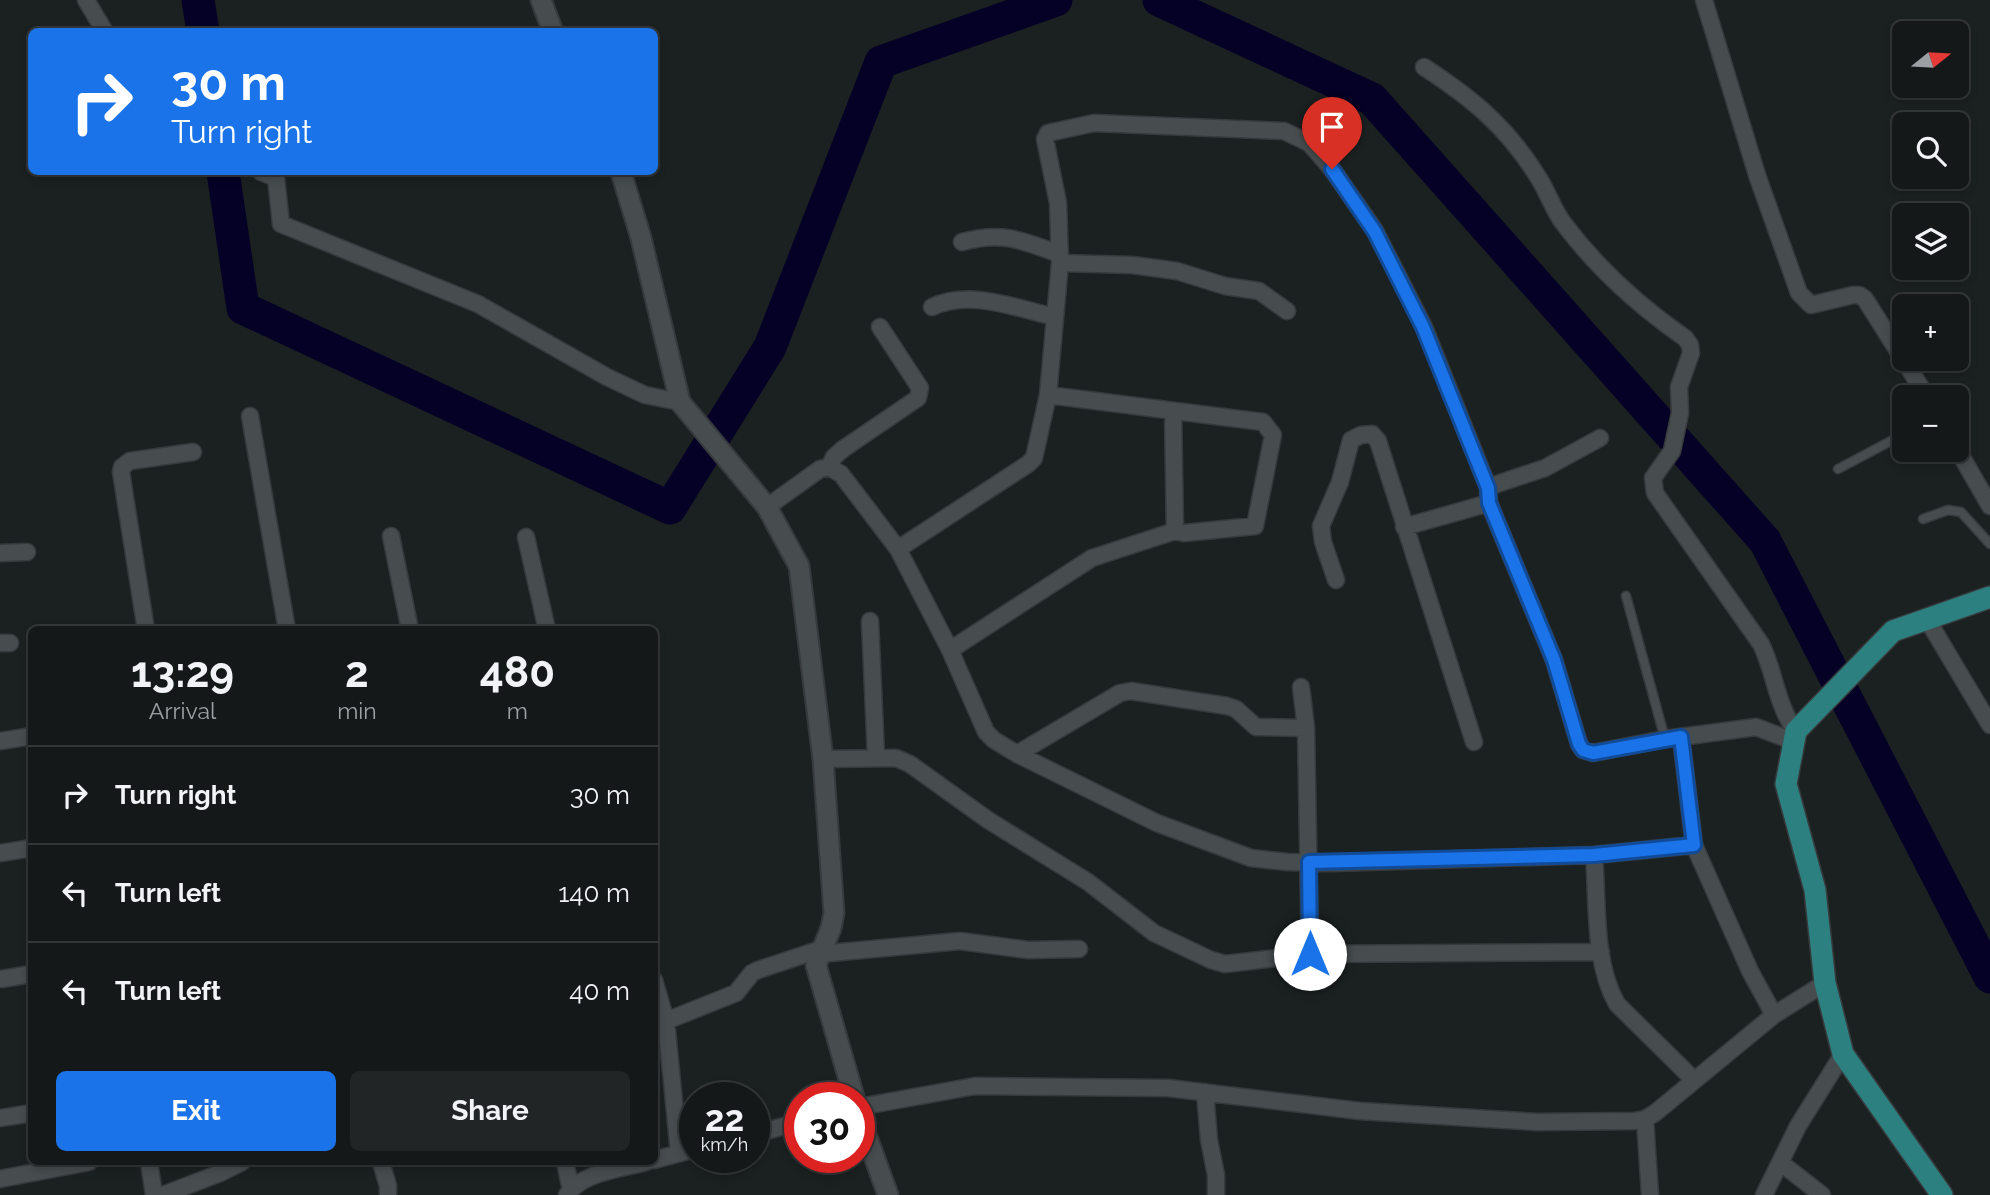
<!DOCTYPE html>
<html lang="en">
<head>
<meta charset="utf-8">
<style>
  body { margin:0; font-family:Raleway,sans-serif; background:#212526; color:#f1f3f6; height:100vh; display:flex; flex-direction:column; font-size:26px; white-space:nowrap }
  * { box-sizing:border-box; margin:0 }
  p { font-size:23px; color:#9da0a2 }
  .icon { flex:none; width:38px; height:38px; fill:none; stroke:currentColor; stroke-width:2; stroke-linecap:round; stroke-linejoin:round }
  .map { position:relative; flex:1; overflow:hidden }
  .side { position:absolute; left:28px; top:626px; width:630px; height:539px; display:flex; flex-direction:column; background:#141819; border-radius:10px; box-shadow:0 4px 10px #0003,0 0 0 2px #333738 }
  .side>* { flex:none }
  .top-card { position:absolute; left:28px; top:28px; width:630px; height:147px; border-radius:10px; box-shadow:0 4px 10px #0003,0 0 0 2px #333738; background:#1a73e8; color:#fff; overflow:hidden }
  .needle { width:46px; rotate:72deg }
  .controls { position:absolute; left:1892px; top:21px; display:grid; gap:14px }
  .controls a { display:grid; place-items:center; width:77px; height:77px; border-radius:10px; background:#141819; box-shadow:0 4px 10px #0003,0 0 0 2px #333738; font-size:35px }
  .speed { position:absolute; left:679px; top:1082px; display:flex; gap:14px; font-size:35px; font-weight:700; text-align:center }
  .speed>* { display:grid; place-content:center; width:91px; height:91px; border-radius:50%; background:#141819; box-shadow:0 4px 10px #0003,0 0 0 2px #333738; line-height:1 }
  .speed small { font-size:18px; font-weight:400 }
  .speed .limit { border:10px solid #d22; background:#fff; color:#111 }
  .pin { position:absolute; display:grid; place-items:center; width:60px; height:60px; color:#fff; margin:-72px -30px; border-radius:50% 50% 50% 0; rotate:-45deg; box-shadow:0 0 7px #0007 }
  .pin .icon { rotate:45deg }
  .me { position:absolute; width:77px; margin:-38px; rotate:0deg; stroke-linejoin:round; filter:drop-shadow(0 0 5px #0008) }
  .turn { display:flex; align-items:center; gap:24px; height:147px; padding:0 28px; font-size:32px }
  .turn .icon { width:91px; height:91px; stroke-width:2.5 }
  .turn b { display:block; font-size:49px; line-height:60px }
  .eta { display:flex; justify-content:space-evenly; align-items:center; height:119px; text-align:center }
  .eta b { font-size:42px; font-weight:700; line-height:49px }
  .action { display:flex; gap:14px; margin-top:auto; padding:14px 28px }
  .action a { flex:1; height:80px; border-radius:10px; background:#1a73e8; color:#fff; font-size:28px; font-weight:700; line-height:80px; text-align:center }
  .action a+a { background:#212526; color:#f1f3f6 }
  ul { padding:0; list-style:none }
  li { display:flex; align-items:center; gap:21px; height:98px; padding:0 28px; border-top:2px solid #333738 }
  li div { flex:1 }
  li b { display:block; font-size:26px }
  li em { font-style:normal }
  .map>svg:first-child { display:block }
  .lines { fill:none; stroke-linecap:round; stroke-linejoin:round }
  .river { stroke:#050126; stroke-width:33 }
  .service-casing { stroke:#373a3c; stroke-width:11 }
  .minor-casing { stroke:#373a3c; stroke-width:19 }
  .tertiary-casing { stroke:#373a3c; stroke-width:23 }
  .primary-casing { stroke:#373a3c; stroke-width:24 }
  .service { stroke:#474c4e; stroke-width:8 }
  .minor { stroke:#474c4e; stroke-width:16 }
  .tertiary { stroke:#474c4e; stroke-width:19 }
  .primary { stroke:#2c8080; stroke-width:21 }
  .route-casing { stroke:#114b97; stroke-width:18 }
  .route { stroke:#1a73e8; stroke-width:12 }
</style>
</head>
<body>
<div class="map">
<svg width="1990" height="1195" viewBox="0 0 1990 1195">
  <rect width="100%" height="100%" fill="#1b2021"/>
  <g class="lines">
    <path class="river" d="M198,0L203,32
      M1159,0L1372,99L1765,541L1990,977
      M223,172L243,308L670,508L770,347L881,62L1056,0"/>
    <defs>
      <path id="service" d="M1838,469L1904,434
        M1923,519L1948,510L1961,512L1990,544
        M1626,596L1665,739"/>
      <path id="minor" d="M86,0L105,32
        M1704,0L1757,175L1799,293L1811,305L1853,295H1859L1865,299L1927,397
        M1424,67C1473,99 1507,127 1538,177C1548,192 1553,210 1564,224C1598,269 1639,306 1685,338L1690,345L1691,353L1679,387L1680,413L1672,451L1653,478L1655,493L1761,644C1775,672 1776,705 1796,731
        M261,172L276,178L281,224L478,304L607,377L645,395L680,402
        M962,242C1001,231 1022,240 1059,254
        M1060,263L1132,265L1177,271L1225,286L1259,291L1287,311
        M932,307C970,289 1015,308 1055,317
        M1173,412L1175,531
        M250,416L287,630
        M1956,447L1990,506
        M829,467L834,457L843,449L918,398L920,388L880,327
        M1488,487L1545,468L1600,438
        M767,507L820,469L829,467L841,474L898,549L950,650L986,732L994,740L1017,754L1157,823L1251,858L1287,862L1333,863L1594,855L1694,845
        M1404,527L1489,503
        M391,536L410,630
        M526,537L547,630
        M898,549L1028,464L1034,458L1048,395L1060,263L1058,203L1045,139L1048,133L1094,123L1284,131L1309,143L1332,169L1375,231L1424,327L1488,487L1489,503L1554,660L1579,744L1583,750L1593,753L1665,739L1756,727L1793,741
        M0,553L27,552
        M1336,580L1323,542L1321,526L1340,482L1351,440L1361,435L1372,434L1378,441L1474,742
        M1927,619L1990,725
        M870,621L876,757
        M146,630L121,472L122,467L130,461L193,452
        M0,643H10
        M950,650L1092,558L1175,531L1184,533L1255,526L1273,435L1263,422L1048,395
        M1301,687L1306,728L1310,954
        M1681,737L1694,845L1750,971L1774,1015
        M0,741L32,736
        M1017,754L1120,693L1131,691L1227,706L1236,709L1256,727L1306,728
        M823,759L896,758L910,764L988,820L1088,882L1154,933L1211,960L1225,964L1310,954L1601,952
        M0,853L32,848
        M1594,855C1598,903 1593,962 1617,1004L1694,1080
        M819,954L960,941L1028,950L1079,949
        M1,979L32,974
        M654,980L666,1021L679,1153
        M666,1021L736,993L752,973L758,970L821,949
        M1205,1092L1209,1140L1216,1175V1195
        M859,1107L975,1086L1168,1088L1360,1111L1537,1122L1634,1121L1645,1119L1655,1113L1774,1015L1825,983
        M0,1118L32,1113
        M1645,1119L1650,1195
        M754,1134L800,1122
        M654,1160L695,1149
        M149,1162L154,1195
        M381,1162L388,1186V1195
        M565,1162L571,1190
        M1781,1163L1822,1195
        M0,1179L89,1162
        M163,1195L220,1173L242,1162
        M567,1195C582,1172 621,1169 646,1162
        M1764,1195L1798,1126L1843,1054"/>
      <path id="tertiary" d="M541,0L553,32
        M621,172L641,238L680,402L767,507L799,566L823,759L834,913L831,928L816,965L854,1097
        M859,1115L888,1195"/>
      <path id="primary" d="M1942,1195L1843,1054L1825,983L1815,890L1786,784L1796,731L1893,631L1990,597"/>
    </defs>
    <use href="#service" class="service-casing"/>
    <use href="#minor" class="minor-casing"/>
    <use href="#tertiary" class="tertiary-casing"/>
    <use href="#primary" class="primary-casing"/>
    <use href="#service" class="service"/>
    <use href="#minor" class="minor"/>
    <use href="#tertiary" class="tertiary"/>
    <use href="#primary" class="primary"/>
  </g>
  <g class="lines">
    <defs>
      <path id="route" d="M1310,954L1309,862L1594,855L1694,845L1681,737L1593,753L1583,750L1579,744L1554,660L1489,503L1488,488L1423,327L1375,232L1332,169"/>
    </defs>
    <use href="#route" class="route-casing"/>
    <use href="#route" class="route"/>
  </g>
</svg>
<div class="controls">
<a><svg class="needle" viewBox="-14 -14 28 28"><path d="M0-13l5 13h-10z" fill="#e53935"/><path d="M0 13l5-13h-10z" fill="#9da0a2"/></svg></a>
<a><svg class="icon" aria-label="search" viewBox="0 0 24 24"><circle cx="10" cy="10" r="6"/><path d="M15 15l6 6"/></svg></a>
<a><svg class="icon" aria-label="layers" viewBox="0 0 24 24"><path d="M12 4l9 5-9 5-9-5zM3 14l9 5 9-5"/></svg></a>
<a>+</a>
<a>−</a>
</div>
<div class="speed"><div>22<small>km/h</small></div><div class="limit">30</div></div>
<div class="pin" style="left:1332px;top:169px;background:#d93025"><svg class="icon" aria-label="arrive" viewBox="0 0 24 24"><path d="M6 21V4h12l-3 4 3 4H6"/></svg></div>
<svg class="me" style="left:1310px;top:954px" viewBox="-20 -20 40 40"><circle r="19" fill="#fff"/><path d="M0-13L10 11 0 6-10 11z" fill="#1a73e8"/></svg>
<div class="top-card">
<div class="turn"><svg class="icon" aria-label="right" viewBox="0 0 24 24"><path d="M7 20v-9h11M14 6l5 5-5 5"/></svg><div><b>30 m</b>Turn right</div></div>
</div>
<section class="side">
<div class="eta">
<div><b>13:29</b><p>Arrival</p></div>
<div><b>2</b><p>min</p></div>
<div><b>480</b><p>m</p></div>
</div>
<ul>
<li><svg class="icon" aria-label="right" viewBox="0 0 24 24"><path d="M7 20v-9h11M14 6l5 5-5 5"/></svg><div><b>Turn right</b></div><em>30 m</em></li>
<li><svg class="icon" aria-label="left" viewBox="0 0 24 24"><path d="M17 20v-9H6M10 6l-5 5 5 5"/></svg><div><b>Turn left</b></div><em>140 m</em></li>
<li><svg class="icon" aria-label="left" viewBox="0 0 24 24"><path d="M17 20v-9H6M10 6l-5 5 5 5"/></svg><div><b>Turn left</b></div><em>40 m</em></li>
</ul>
<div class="action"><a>Exit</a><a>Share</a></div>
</section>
</div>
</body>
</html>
